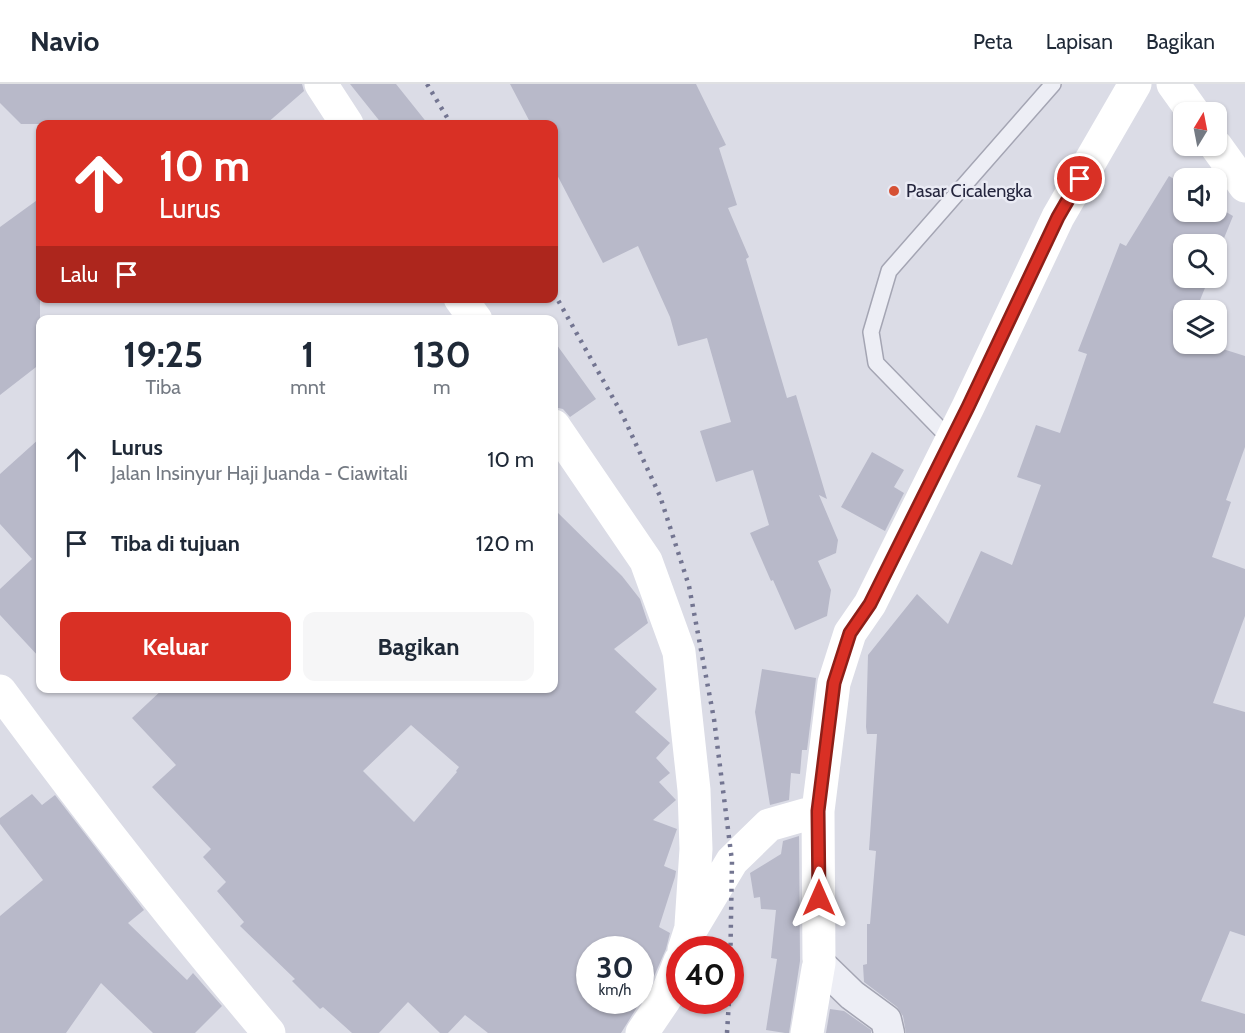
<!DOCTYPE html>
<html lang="id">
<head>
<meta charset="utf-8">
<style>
  body { margin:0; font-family:Cabin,sans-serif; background:#f6f6f7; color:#1f2937; height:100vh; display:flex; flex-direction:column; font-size:22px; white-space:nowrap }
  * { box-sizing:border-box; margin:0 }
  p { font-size:20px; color:#747a83 }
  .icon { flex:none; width:33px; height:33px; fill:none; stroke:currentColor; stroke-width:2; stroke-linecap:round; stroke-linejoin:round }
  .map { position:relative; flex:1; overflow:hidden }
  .details { position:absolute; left:36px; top:231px; width:522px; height:378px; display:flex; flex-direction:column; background:#fff; border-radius:12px; box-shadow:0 2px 4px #0004 }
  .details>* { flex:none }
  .guide { position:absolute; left:36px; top:36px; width:522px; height:183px; border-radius:12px; box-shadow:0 2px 4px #0004; background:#d93025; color:#fff; overflow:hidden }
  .needle { width:39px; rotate:10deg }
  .fabs { position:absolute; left:1173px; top:18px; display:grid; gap:12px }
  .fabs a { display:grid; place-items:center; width:54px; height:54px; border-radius:12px; background:#fff; box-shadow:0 2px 4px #0004; font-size:30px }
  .speed { position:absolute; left:576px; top:852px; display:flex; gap:12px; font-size:30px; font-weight:700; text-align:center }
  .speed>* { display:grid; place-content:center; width:78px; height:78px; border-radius:50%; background:#fff; box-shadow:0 2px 4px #0004; line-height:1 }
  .speed small { font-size:15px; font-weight:400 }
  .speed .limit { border:9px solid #d22; background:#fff; color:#111 }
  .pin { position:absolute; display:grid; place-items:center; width:51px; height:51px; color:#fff; margin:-26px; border:3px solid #fff; border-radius:50%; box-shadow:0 2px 6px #0007 }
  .me { position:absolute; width:66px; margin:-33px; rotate:0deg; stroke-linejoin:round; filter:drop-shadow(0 0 4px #0008) }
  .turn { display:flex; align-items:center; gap:21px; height:126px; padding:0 24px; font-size:27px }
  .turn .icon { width:78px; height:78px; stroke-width:2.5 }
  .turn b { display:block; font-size:42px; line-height:51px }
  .then { display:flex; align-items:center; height:57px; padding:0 24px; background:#0003; gap:12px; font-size:22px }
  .eta { display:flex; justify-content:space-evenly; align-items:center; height:102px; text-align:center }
  .eta b { font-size:36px; font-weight:700; line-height:42px }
  .button { display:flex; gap:12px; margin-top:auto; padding:12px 24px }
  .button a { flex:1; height:69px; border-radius:12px; background:#d93025; color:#fff; font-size:24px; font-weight:700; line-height:69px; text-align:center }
  .button a+a { background:#f6f6f7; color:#1f2937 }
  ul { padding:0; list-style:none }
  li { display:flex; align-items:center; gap:18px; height:84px; padding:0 24px }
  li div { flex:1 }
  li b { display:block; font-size:22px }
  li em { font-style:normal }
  header { display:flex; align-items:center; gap:36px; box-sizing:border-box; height:84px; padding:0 30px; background:#fff; border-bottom:2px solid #e0e1e3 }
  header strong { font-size:28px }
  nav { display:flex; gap:33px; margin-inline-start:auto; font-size:21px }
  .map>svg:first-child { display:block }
  .building { fill:#b8b9c9; fill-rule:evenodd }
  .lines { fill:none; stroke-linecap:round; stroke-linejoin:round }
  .lane-casing { stroke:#a4a5b3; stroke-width:18 }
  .street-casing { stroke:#a4a5b3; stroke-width:33 }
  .lane { stroke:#edeef5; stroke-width:15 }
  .street { stroke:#edeef5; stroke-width:30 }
  .secondary { stroke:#fff; stroke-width:33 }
  .rail { stroke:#737591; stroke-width:4.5; stroke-dasharray:3 6; stroke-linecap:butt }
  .route-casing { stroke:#8d1f18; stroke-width:15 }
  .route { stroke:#d93025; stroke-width:10 }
  .poi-dot { fill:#d65135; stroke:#eaebf4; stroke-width:2 }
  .labels { text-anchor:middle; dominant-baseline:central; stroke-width:5; stroke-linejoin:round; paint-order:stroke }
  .poi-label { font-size:18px; fill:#24253d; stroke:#eaebf4; text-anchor:start }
</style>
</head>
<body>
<header>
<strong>Navio</strong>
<nav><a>Peta</a><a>Lapisan</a><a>Bagikan</a></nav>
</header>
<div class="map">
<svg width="1245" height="949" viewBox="0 0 1245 949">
  <rect width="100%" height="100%" fill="#dbdce6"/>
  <path class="building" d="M0,0H302L304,7L266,40H21L0,19Z
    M350,0H396L428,40H382Z
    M510,0H696L726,61L719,64L737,121L728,124L749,173L746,175L787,314L796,311L827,415L819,411L838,456L836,469L818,477L831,506L827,532L795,546L773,496L771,497L750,449L769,441L753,386L716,398L700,347L731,338L707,254L678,262L670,233L638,162L603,179L554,85V40H531Z
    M1169,92L1184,101V128H1216V122L1233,132L1216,174V160H1184V194H1209L1196,226H1184L1183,260H1207L1245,272V363L1226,416L1231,418L1212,473L1245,485V532L1213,619L1245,628V852L1230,847L1201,917L1245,930V949H906L903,932L897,923L864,898L863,881L867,880V840H870L876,767L869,766L877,650H867L866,643L868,571L917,510L948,540L981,467L1012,481L1041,401L1017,393L1036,341L1060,349L1087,270L1078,267L1120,159L1126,162Z
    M40,114V280L0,311V143Z
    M554,257L596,315L570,333L563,325L554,323Z
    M40,354V574L0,531V505L32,475L0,440V390Z
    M872,368L904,386L894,403L904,409L885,447L841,423Z
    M554,425L622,492L640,515L648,539L614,565L657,605L635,628L670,659L656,674L670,689L659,698L676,716L653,736L677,745L664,782L676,787L675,793L659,843L670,849L666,865L649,904L621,949H488L465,931L448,949H440L408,918L379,949H352L323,923L320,925L292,897L295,895L240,842L244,838L217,807L226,798L203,773L211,765L152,703L176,681L132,634L164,604H554ZM411,641L459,683L456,687L457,688L414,738L363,687ZM590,866H640V916H590Z
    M762,585L816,594L807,666H802L800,690L791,689L789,716L770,721L755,628Z
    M32,710L42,721L55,711L144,826L128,839L187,896L193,889L222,922L195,949H153L101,899L66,949H0V832L43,796L0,740V734Z
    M799,752L800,877L789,949H785L766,946L777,875L771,874L776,826L761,825L760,813L754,814L750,789L781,770L783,757Z
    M830,925L844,927L871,946V949H826Z"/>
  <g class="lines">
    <defs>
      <path id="lane" d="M951,356L876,279L871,248L889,187L1053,0"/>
      <path id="street" d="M819,879L852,911L886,936L889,949"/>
    </defs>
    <use href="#lane" class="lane-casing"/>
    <use href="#street" class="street-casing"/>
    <use href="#lane" class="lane"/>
    <use href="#street" class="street"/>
    <path class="secondary" d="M321,0L347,40
      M1173,0L1193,28
      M1216,62L1245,102
      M460,214L476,236
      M554,342L646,477L679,568L694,706L696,765L691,841
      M0,607C86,724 175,838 269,949
      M684,866L690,847L732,777L769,741L818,727L834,599L850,549L870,520L968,323L1058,133L1135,0
      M642,949L665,915L680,877
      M807,949L819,879L818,727"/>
    <path class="rail" d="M427,0L451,40
      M554,209L622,330L660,412L689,502L714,635L732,777L730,892
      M727,949L729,916"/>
  </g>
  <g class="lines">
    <defs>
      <path id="route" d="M819,814L818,727L834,599L850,549L870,520L968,323L1058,133L1080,95"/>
    </defs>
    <use href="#route" class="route-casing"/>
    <use href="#route" class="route"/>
  </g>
  <circle class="poi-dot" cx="894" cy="107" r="6"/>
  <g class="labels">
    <g class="poi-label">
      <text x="906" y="107">Pasar Cicalengka</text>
    </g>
  </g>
</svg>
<div class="fabs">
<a><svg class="needle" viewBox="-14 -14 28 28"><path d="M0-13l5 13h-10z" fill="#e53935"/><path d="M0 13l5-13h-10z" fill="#747a83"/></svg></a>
<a><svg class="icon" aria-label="sound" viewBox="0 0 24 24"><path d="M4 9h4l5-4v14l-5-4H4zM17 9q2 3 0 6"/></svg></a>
<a><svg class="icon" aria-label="search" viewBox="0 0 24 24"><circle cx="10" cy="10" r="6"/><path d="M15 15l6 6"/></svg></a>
<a><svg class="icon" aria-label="layers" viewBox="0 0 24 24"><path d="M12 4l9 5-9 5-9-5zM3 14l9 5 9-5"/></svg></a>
</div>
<div class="speed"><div>30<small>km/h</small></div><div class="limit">40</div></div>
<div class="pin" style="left:1080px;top:95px;background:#d93025"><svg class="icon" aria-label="arrive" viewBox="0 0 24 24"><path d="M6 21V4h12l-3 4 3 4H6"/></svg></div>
<svg class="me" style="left:819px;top:814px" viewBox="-20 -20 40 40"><path d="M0-17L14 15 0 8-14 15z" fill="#d93025" stroke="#fff" stroke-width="4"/></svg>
<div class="guide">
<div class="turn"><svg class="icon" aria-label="ahead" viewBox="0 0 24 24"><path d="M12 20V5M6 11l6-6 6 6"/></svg><div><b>10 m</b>Lurus</div></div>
<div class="then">Lalu<svg class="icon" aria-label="arrive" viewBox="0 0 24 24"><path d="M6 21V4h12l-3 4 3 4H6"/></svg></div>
</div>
<section class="details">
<div class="eta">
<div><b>19:25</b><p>Tiba</p></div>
<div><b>1</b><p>mnt</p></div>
<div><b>130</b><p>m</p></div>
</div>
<ul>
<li><svg class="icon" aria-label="ahead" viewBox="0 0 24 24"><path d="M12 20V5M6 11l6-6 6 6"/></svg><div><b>Lurus</b><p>Jalan Insinyur Haji Juanda - Ciawitali</p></div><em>10 m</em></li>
<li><svg class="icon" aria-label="arrive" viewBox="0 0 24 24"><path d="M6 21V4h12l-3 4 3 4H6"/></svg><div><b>Tiba di tujuan</b></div><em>120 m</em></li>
</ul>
<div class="button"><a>Keluar</a><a>Bagikan</a></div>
</section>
</div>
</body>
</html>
